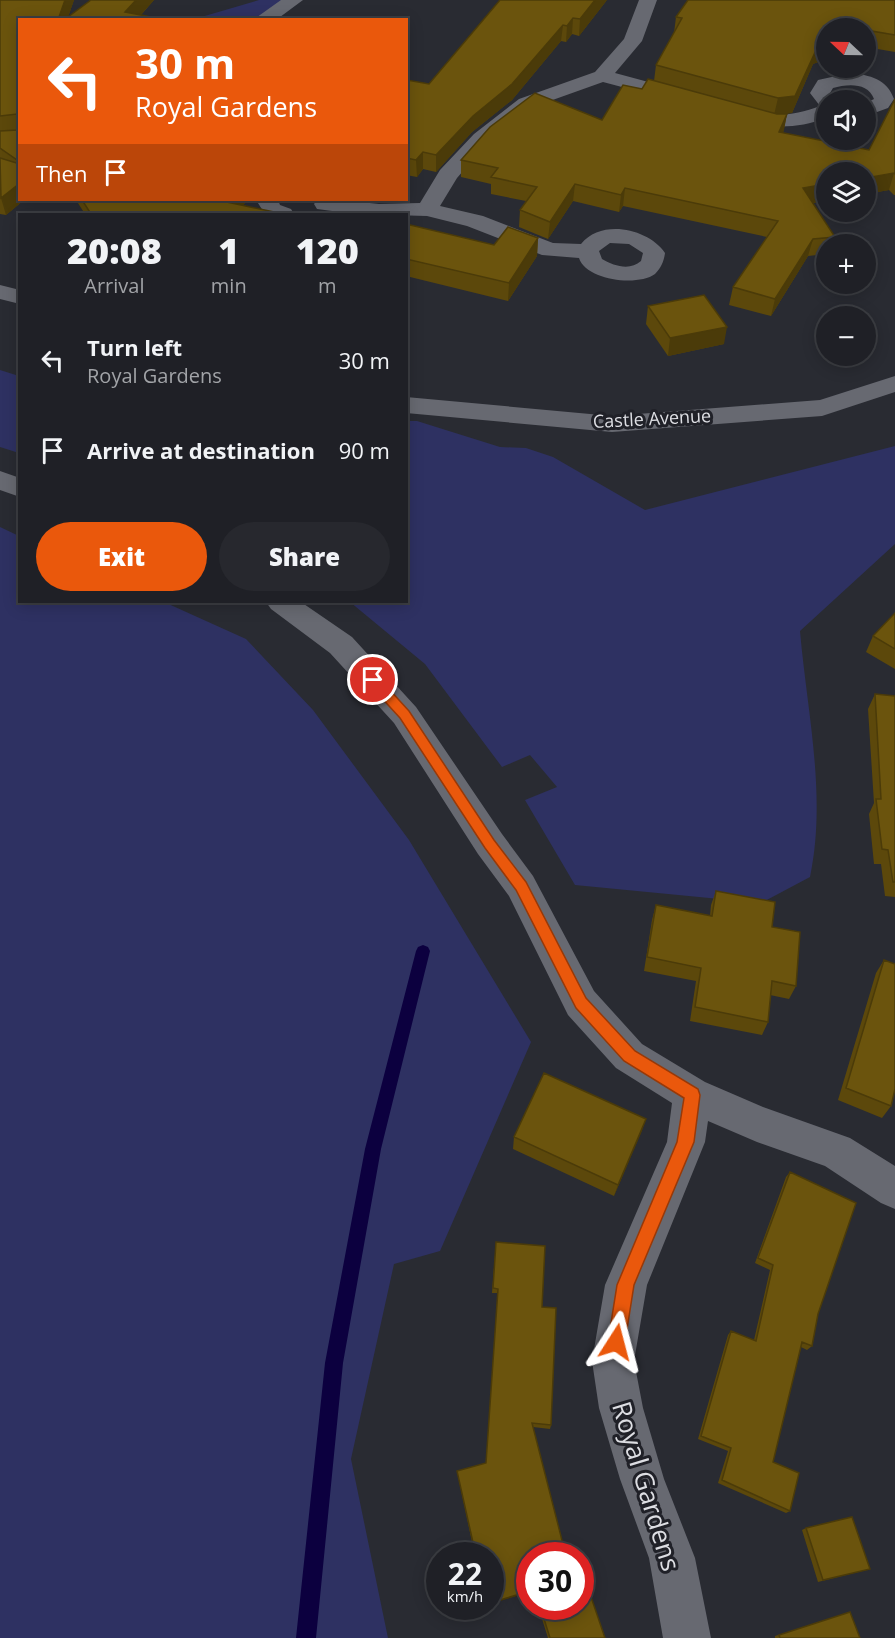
<!DOCTYPE html>
<html lang="en">
<head>
<meta charset="utf-8">
<style>
  body { margin:0; font-family:"Open Sans",sans-serif; background:#27282e; color:#f1f3f6; height:100vh; display:flex; flex-direction:column; font-size:22px; white-space:nowrap }
  * { box-sizing:border-box; margin:0 }
  p { font-size:20px; color:#a1a3a7 }
  .icon { flex:none; width:33px; height:33px; fill:none; stroke:currentColor; stroke-width:2; stroke-linecap:round; stroke-linejoin:round }
  .map { position:relative; flex:1; overflow:hidden }
  .panel { position:absolute; left:18px; top:213px; width:390px; height:390px; display:flex; flex-direction:column; background:#1f2026; border-radius:0px; box-shadow:0 3px 15px #0003,0 0 0 2px #3c3e43 }
  .panel>* { flex:none }
  .banner { position:absolute; left:18px; top:18px; width:390px; height:183px; border-radius:0px; box-shadow:0 3px 15px #0003,0 0 0 2px #3c3e43; background:#ea580c; color:#fff; overflow:hidden }
  .needle { width:39px; rotate:292deg }
  .fabs { position:absolute; left:816px; top:18px; display:grid; gap:12px }
  .fabs a { display:grid; place-items:center; width:60px; height:60px; border-radius:50%; background:#1f2026; box-shadow:0 3px 15px #0003,0 0 0 2px #3c3e43; font-size:30px }
  .speed { position:absolute; left:426px; top:1542px; display:flex; gap:12px; font-size:30px; font-weight:700; text-align:center }
  .speed>* { display:grid; place-content:center; width:78px; height:78px; border-radius:50%; background:#1f2026; box-shadow:0 3px 15px #0003,0 0 0 2px #3c3e43; line-height:1 }
  .speed small { font-size:15px; font-weight:400 }
  .speed .limit { border:9px solid #d22; background:#fff; color:#111 }
  .pin { position:absolute; display:grid; place-items:center; width:51px; height:51px; color:#fff; margin:-26px; border:3px solid #fff; border-radius:50%; box-shadow:0 2px 6px #0007 }
  .me { position:absolute; width:66px; margin:-33px; rotate:9deg; stroke-linejoin:round; filter:drop-shadow(0 0 4px #0008) }
  .turn { display:flex; align-items:center; gap:21px; height:126px; padding:0 18px; font-size:27px }
  .turn .icon { width:78px; height:78px; stroke-width:2.5 }
  .turn b { display:block; font-size:42px; line-height:51px }
  .then { display:flex; align-items:center; height:57px; padding:0 18px; background:#0003; gap:12px; font-size:22px }
  .eta { display:flex; justify-content:space-evenly; align-items:center; height:102px; text-align:center }
  .eta b { font-size:36px; font-weight:800; line-height:42px }
  .primary-button { display:flex; gap:12px; margin-top:auto; padding:12px 18px }
  .primary-button a { flex:1; height:69px; border-radius:36px; background:#ea580c; color:#fff; font-size:24px; font-weight:800; line-height:69px; text-align:center }
  .primary-button a+a { background:#27282e; color:#f1f3f6 }
  ul { padding:0; list-style:none }
  li { display:flex; align-items:center; gap:18px; height:90px; padding:0 18px }
  li div { flex:1 }
  li b { display:block; font-size:22px }
  li em { font-style:normal }
  .map>svg:first-child { display:block }
  .green { fill:#2e3162 }
  .lines { fill:none; stroke-linecap:round; stroke-linejoin:round }
  .stream { fill:#0c003f; fill-rule:evenodd }
  .minor { fill:#676971; fill-rule:evenodd }
  .wall { fill:#5c480b }
  .shaded-wall { fill:#4b3b09 }
  .building { fill:#6b540d; stroke:#4b3b09; stroke-width:1.5 }
  .route { fill:#ea580c; stroke:#983908; stroke-width:1.5 }
  .labels { text-anchor:middle; dominant-baseline:central; stroke-width:6; stroke-linejoin:round; paint-order:stroke }
  .far-street-label { font-size:18px; fill:#dddee3; stroke:#202128 }
  .near-street-label { font-size:26px; fill:#dddee3; stroke:#202128 }
</style>
</head>
<body>
<div class="map">
<svg width="895" height="1638" viewBox="0 0 895 1638">
  <rect width="100%" height="100%" fill="#292b32"/>
  <path class="green" d="M259,0H286L256,19L191,20Z
    M0,370L19,376V453L0,447Z
    M407,421H417L500,447L526,448L553,457L645,510L895,446V544L800,631C807,712 827,796 810,877L761,903L575,885L525,800L557,787L530,755L502,767L425,664L350,602H406Z
    M0,527L19,536L20,602H164L246,639L313,710L409,840L531,1042L440,1251L394,1264L351,1459L388,1638H0Z"/>
  <g class="lines">
    <path class="stream" d="M423,945L428,947L430,951L381,1149L343,1363L316,1638H296L325,1363L365,1149L416,951L418,947Z"/>
    <path class="minor" d="M281,0H303L276,20H253Z
      M639,0H657L642,41L615,73L693,94L696,98L693,102L686,104L603,82L533,107L488,142L457,178L440,206L483,216L553,243L581,244C602,218 649,229 665,253C664,261 661,268 655,274C637,287 586,280 579,258L542,255L467,226L427,216L355,214L317,209L314,204L317,200H341L379,204L420,203L440,170L474,134L519,99L595,72L624,39ZM610,243L629,244L643,253L641,261C630,271 614,266 602,259L599,251Z
      M850,73C870,75 887,79 894,99L888,108L866,116V103L874,99C868,82 847,84 833,88L830,93L835,100H826V118C795,130 766,128 734,119L731,115L734,111C744,108 752,112 762,114C783,117 801,113 820,106L810,93L818,80Z
      M256,200H278L280,205L291,209L294,214H265Z
      M0,285L20,290V304L0,299Z
      M895,376V392L822,416L612,432L406,413V397L612,416L820,400Z
      M0,471L20,478V497L0,490Z
      M266,602H301L352,637L416,707L502,834L533,876L594,991L642,1044L705,1082L763,1107L850,1138L895,1166V1209L881,1203L825,1166L757,1142L708,1121L705,1142L647,1285L634,1361L643,1408L664,1479L695,1558L711,1638H663L649,1558L620,1479L599,1408L592,1361L605,1285L667,1142L672,1103L616,1068L568,1015L509,896L478,854L394,723L330,653L271,609Z"/>
  </g>
  <path class="wall" d="M0,0H74L68,17L91,0H154L141,15L20,20V200H24L6,215L0,214Z
    M607,0L579,36L572,34L566,42L561,41L512,100L472,132L436,172L423,169L417,177L406,175V81L429,84Z
    M895,0V52L866,47V28H826V59L813,64L792,113L779,114H787L783,133L869,150L895,99V195H894L889,190L866,194V172H826V201L813,203L835,237L833,244H826V254L808,256L771,316L729,305L733,287L767,237L623,206L619,212L573,201L548,239L519,227L520,210L526,201L491,194V184L461,177V160L602,120L654,81L656,65L674,33L676,17Z
    M76,200H246V202L243,205L274,214H85Z
    M406,224L494,245L538,238L537,256L508,301L406,276Z
    M648,306L724,344L668,356L646,324Z
    M895,613V669L866,652L873,636Z
    M875,694L895,696V897L885,896L881,864H874L869,814L874,803L868,709Z
    M716,891L772,927L796,986L789,999L770,995L768,1022L762,1035L690,1021L696,981L644,971L652,920L656,905L710,916L711,905Z
    M884,960L891,1106L882,1118L838,1100L876,973Z
    M646,1119L614,1196L513,1149L514,1137Z
    M790,1172L818,1314L812,1346L807,1350L801,1347L773,1462L790,1511L786,1513L718,1483L728,1451L698,1439L728,1335L731,1331L754,1340L770,1270L755,1263L786,1177Z
    M496,1242L542,1307L551,1425L550,1429L533,1427L490,1556H475L457,1471L486,1463L498,1293H492Z
    M806,1528L870,1569L818,1582L802,1530Z
    M538,1606H580L605,1638H548Z
    M845,1614L860,1638H775V1636Z"/>
  <path class="shaded-wall" d="M65,0H74L67,20H58Z
    M136,0H154L136,20L125,12Z
    M595,0H607L579,36L580,19Z
    M573,18L572,34L566,42L567,26Z
    M563,25L561,41L512,100L472,132L436,172V155L473,116Z
    M826,44V59L813,64L792,113L774,115L778,98L817,48Z
    M787,114L784,130L775,149L779,132Z
    M423,152V169L417,177L416,160Z
    M894,173L889,190L866,194V178Z
    M20,183V200H24L6,215L1,198Z
    M575,184L573,201L548,239L550,222Z
    M826,184V201L799,205L803,188Z
    M625,188L623,206L619,212L621,195Z
    M229,200H246V202L234,214L227,202Z
    M538,238L537,256L508,301L509,283Z
    M813,239L808,256L771,316L775,299Z
    M727,327L724,344L668,356L670,338Z
    M646,1119L642,1131L614,1196L618,1185Z
    M530,1591V1592L490,1604V1603Z"/>
  <path class="building" d="M0,0H65L58,20H20V162L0,148V131L17,130V114L0,116Z
    M91,0H136L125,12L167,20H64Z
    M500,0H595L580,19L573,18L567,26L563,25L512,84L473,116L436,155L423,152L416,160L406,158V81L407,80L429,84Z
    M688,0H895V35L866,30V28H826V44L817,48L795,96L778,98L656,65L682,18L676,17Z
    M648,79L777,114H787L779,132L869,150L895,99V174L894,173L866,178V172H826V184L803,188L835,237L813,239L775,299L733,287L778,221L625,188L621,195L575,184L550,222L520,210L537,187L491,177L498,168L461,160L490,127L535,93L602,120L623,85L642,89Z
    M0,158L20,164V183L1,198Z
    M82,200H229L227,202L274,212L272,214H91Z
    M406,224L494,245L508,227L538,238L509,283L406,259Z
    M704,295L727,327L670,338L648,306Z
    M895,613V649L873,636Z
    M875,694L895,696V882H893L888,850L882,849L876,799H881Z
    M716,891L775,902L772,927L800,932L796,986L772,981L768,1022L695,1007L701,968L647,957L656,905L712,916Z
    M884,960L895,964V1089L891,1106L846,1088Z
    M544,1073L646,1119L618,1185L514,1137Z
    M790,1172L856,1203L818,1314L812,1346L802,1342L773,1462L799,1473L790,1511L722,1480L731,1448L701,1436L731,1331L756,1341L773,1265L758,1258Z
    M496,1242L545,1246L542,1307L556,1308L551,1425L532,1423L566,1556H530V1591L490,1603V1556H476L457,1471L486,1463L498,1289L493,1288Z
    M852,1517L870,1569L823,1580L806,1528Z
    M589,1591L605,1638H550L540,1606H580V1594Z
    M850,1612L860,1638H780L779,1635Z"/>
  <path class="route" d="M373,675L377,676L409,711L494,840L526,882L586,998L635,1051L698,1089L700,1095L694,1142L634,1285L625,1342L623,1348L616,1351L610,1348L608,1342L617,1285L677,1142L684,1098L624,1061L576,1008L516,890L485,848L400,718L368,683L367,680L368,676Z"/>
  <g class="labels">
    <g class="far-street-label">
      <text transform="translate(652 418) rotate(-3)">Castle Avenue</text>
    </g>
    <g class="near-street-label">
      <text transform="translate(647 1486) rotate(73)">Royal Gardens</text>
    </g>
  </g>
</svg>
<div class="fabs">
<a><svg class="needle" viewBox="-14 -14 28 28"><path d="M0-13l5 13h-10z" fill="#e53935"/><path d="M0 13l5-13h-10z" fill="#a1a3a7"/></svg></a>
<a><svg class="icon" aria-label="sound" viewBox="0 0 24 24"><path d="M4 9h4l5-4v14l-5-4H4zM17 9q2 3 0 6"/></svg></a>
<a><svg class="icon" aria-label="layers" viewBox="0 0 24 24"><path d="M12 4l9 5-9 5-9-5zM3 14l9 5 9-5"/></svg></a>
<a>+</a>
<a>−</a>
</div>
<div class="speed"><div>22<small>km/h</small></div><div class="limit">30</div></div>
<div class="pin" style="left:373px;top:680px;background:#d93025"><svg class="icon" aria-label="arrive" viewBox="0 0 24 24"><path d="M6 21V4h12l-3 4 3 4H6"/></svg></div>
<svg class="me" style="left:616px;top:1342px" viewBox="-20 -20 40 40"><path d="M0-17L14 15 0 8-14 15z" fill="#ea580c" stroke="#fff" stroke-width="4"/></svg>
<div class="banner">
<div class="turn"><svg class="icon" aria-label="left" viewBox="0 0 24 24"><path d="M17 20v-9H6M10 6l-5 5 5 5"/></svg><div><b>30 m</b>Royal Gardens</div></div>
<div class="then">Then<svg class="icon" aria-label="arrive" viewBox="0 0 24 24"><path d="M6 21V4h12l-3 4 3 4H6"/></svg></div>
</div>
<section class="panel">
<div class="eta">
<div><b>20:08</b><p>Arrival</p></div>
<div><b>1</b><p>min</p></div>
<div><b>120</b><p>m</p></div>
</div>
<ul>
<li><svg class="icon" aria-label="left" viewBox="0 0 24 24"><path d="M17 20v-9H6M10 6l-5 5 5 5"/></svg><div><b>Turn left</b><p>Royal Gardens</p></div><em>30 m</em></li>
<li><svg class="icon" aria-label="arrive" viewBox="0 0 24 24"><path d="M6 21V4h12l-3 4 3 4H6"/></svg><div><b>Arrive at destination</b></div><em>90 m</em></li>
</ul>
<div class="primary-button"><a>Exit</a><a>Share</a></div>
</section>
</div>
</body>
</html>
